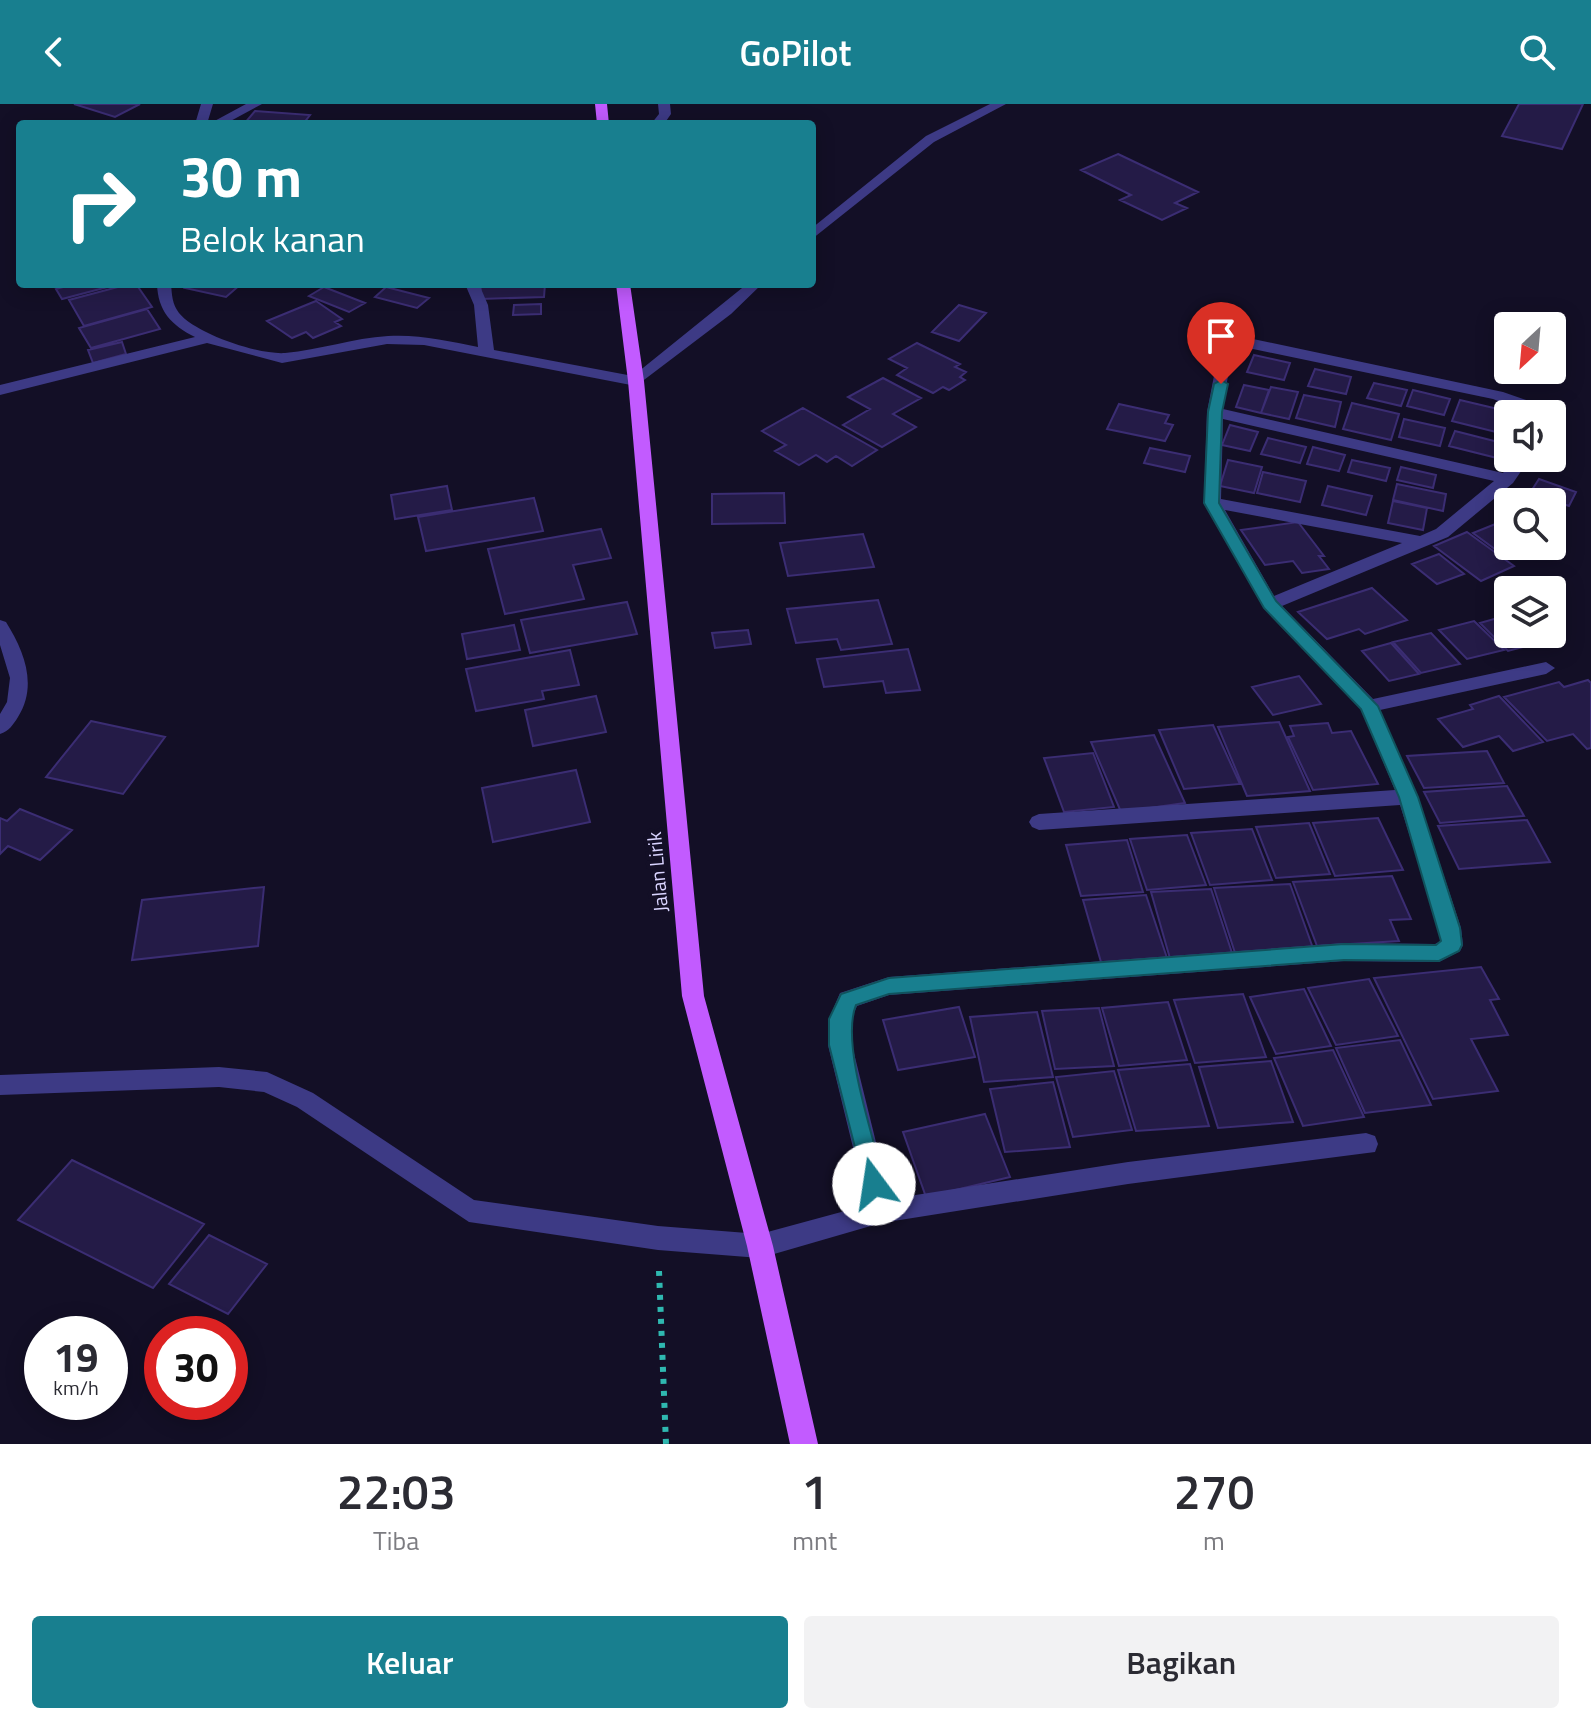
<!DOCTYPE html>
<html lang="id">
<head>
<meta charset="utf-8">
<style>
  body { margin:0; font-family:"Titillium Web",sans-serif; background:#f2f2f3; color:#2b2b33; height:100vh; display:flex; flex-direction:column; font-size:30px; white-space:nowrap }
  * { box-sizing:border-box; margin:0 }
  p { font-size:26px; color:#7c7c81 }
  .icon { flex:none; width:44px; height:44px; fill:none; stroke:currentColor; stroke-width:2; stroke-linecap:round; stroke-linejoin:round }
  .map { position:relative; height:1340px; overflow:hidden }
  .drawer { display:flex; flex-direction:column; background:#fff; flex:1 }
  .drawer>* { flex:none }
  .banner { position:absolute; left:16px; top:16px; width:800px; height:168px; border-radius:8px; box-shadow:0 4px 20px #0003; background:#187f8f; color:#fff; overflow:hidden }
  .needle { width:52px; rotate:206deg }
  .fabs { position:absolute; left:1494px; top:208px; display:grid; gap:16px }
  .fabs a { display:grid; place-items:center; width:72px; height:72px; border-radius:8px; background:#fff; box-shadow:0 4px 20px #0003; font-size:40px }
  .speed { position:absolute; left:24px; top:1212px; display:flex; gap:16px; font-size:40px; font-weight:700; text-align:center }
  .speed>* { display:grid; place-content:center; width:104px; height:104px; border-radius:50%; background:#fff; box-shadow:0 4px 20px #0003; line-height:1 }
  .speed small { font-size:20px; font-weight:400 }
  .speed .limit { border:12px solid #d22; background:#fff; color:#111 }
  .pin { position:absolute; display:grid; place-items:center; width:68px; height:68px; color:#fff; margin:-82px -34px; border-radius:50% 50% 50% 0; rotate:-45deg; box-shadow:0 0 8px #0007 }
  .pin .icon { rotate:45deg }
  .me { position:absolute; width:88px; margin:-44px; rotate:346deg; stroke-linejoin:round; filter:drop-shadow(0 0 6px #0008) }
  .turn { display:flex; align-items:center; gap:28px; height:168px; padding:0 32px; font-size:36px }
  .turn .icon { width:104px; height:104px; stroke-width:2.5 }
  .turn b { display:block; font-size:56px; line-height:68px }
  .eta { display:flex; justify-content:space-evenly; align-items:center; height:136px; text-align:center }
  .eta b { font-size:48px; font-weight:600; line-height:56px }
  .action { display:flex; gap:16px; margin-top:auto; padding:16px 32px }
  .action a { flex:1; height:92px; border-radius:8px; background:#187f8f; color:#fff; font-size:32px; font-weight:600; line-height:92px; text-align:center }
  .action a+a { background:#f2f2f3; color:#2b2b33 }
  header { display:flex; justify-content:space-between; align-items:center; height:104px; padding:0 32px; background:#187f8f; color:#fff; font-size:36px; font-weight:600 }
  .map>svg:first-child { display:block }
  .building { fill:#241b47; stroke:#3b2d73; stroke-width:2 }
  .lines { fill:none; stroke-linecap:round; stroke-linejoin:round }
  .path { stroke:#2fb8b0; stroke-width:6; stroke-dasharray:5 7; stroke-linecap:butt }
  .minor { fill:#3d3a85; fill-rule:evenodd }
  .major { fill:#c25bff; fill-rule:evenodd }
  .route { fill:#187f8f; stroke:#10535d; stroke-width:2 }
  .labels { text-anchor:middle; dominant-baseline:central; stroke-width:8; stroke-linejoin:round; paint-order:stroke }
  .street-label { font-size:20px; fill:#d9d4ff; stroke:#130f26 }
</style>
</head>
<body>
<header><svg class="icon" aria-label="back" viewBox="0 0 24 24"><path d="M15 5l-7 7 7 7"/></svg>GoPilot<svg class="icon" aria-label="search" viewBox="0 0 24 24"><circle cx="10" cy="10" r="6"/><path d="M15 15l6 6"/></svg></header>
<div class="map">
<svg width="1591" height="1340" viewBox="0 0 1591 1340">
  <rect width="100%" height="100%" fill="#130f26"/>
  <path class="building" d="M74,0H140L115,13Z
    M1519,0H1583L1562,45L1502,32Z
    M255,7L310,11L303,20H244Z
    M1118,50L1198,88L1175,99L1187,104L1162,116L1120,96L1131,91L1081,66Z
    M74,180H119L62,195L56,185Z
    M129,180H136L152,203L84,222L69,196Z
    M190,180H241L226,193L185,184Z
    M481,180H545L544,193L480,195Z
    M324,183L365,199L349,208L309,192Z
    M386,183L429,194L417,204L375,193Z
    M316,197L342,215L335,218L341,222L313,234L306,228L292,234L267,217Z
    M541,200V210L513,211L514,201Z
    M959,201L986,209L959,237L932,228Z
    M147,205L160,225L91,244L79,224Z
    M122,238L126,250L93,259L88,246Z
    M917,239L960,260L955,263L966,268L960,273L965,276L949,286L943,283L933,289L897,271L907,264L889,255Z
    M1254,251L1290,259L1284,276L1247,268Z
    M1315,265L1351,273L1346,290L1308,282Z
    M883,274L921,294L893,310L916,323L882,343L843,321L870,305L848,293Z
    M1374,279L1407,286L1401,302L1367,294Z
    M1244,281L1269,286L1261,309L1236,303Z
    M1271,283L1298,288L1289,315L1261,309Z
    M1413,286L1450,295L1444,311L1407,302Z
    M1304,291L1341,298L1335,323L1296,314Z
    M1460,296L1519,310H1508V331L1452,317Z
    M1352,299L1399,310L1391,336L1343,325Z
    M1119,300L1169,311L1165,319L1173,321L1165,337L1107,325Z
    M803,304L877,346L852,362L836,352L827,358L816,351L799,361L775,347L786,341L762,327Z
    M1404,315L1445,324L1440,342L1399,333Z
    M1230,321L1258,328L1250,347L1222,341Z
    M1455,327L1502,339L1497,354L1449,342Z
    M1268,334L1306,343L1300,359L1261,350Z
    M1313,343L1345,351L1339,367L1307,360Z
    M1150,344L1190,352L1185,368L1144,359Z
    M1228,356L1262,363L1254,389L1220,382Z
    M1352,356L1390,364L1386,377L1348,368Z
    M1401,363L1436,371L1433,384L1397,376Z
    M1263,368L1306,377L1300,398L1257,389Z
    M1539,375L1576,388L1569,402L1530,389Z
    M1397,380L1446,390L1443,407L1393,396Z
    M447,382L452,406L395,415L391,391Z
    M1328,382L1372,392L1366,411L1322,401Z
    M784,389L785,419L712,420V390Z
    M534,394L543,427L426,447L418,413Z
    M1393,397L1427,404L1423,426L1388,419Z
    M1298,418L1324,452H1319L1329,465L1302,469L1293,457L1265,461L1241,426Z
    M1498,419L1508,426V442H1525L1503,451L1473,429Z
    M601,425L611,454L573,461L584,495L505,510L488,445Z
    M1467,428L1514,462L1481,477L1434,442Z
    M863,430L874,463L788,472L780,439Z
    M1439,450L1464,470L1437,480L1412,460Z
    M1372,484L1407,516L1365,530L1359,525L1327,535L1298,508Z
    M878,496L892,540L841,546L837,535L796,539L787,505Z
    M627,498L637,530L530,549L521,516Z
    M1508,511V530H1528L1538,539L1508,547L1480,519Z
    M1474,517L1504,546L1467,555L1439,526Z
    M514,521L520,546L467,555L462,530Z
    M748,526L751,540L715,544L712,529Z
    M1431,529L1460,560L1421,569L1393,538Z
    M1391,539L1419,570L1389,577L1362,547Z
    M908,545L920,586L886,589L883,577L824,583L817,555Z
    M570,546L579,581L542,587L544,595L476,607L466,565Z
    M1299,572L1321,600L1273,611L1252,583Z
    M1588,576L1591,579V644L1587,645L1573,630L1547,637L1504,593L1559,578L1564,583Z
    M596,592L606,628L533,642L525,606Z
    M1499,592L1543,638L1513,647L1499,632L1463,643L1438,615L1473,605L1470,601Z
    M91,617L165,633L123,690L46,673Z
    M1279,618L1310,687L1247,692L1218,623Z
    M1328,619L1332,629L1351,627L1378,680L1313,686L1288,633L1294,632L1290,622Z
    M1213,621L1240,680L1184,685L1159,626Z
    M1154,631L1185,699L1121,708L1091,638Z
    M1487,647L1504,679L1424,684L1407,652Z
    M1093,649L1114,703L1064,708L1044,654Z
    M576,666L590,718L493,738L482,684Z
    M1507,682L1524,712L1440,719L1424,688Z
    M20,705L72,726L40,756L8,742L0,750V714L7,717Z
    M1378,714L1403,766L1335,772L1313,719Z
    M1527,716L1550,758L1459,765L1438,722Z
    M1309,719L1330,770L1276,774L1256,723Z
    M1252,725L1272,776L1210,781L1191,729Z
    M1187,731L1206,781L1147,786L1130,735Z
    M1127,736L1143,788L1081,792L1066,741Z
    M1392,772L1411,815L1390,816L1399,837L1317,842L1293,778Z
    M1290,780L1314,847L1236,852L1214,784Z
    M264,783L258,842L132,856L142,796Z
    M1211,785L1234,855L1171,858L1151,788Z
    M1146,791L1169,860L1103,865L1083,796Z
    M1481,863L1499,895L1490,896L1508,931L1471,935L1498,987L1433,995L1374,874Z
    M1369,875L1398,932L1336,941L1308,884Z
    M1304,885L1331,942L1276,950L1250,893Z
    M1243,890L1266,953L1195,959L1174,896Z
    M1168,898L1187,956L1119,962L1102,904Z
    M959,903L975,953L898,966L883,916Z
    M1099,904L1114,962L1055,965L1042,907Z
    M1037,908L1053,973L984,978L970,913Z
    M1400,936L1431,1001L1365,1009L1336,944Z
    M1333,946L1364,1013L1303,1022L1274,954Z
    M1271,957L1293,1018L1218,1024L1199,963Z
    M1190,960L1209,1022L1136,1027L1118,966Z
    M1114,967L1132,1026L1073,1033L1056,973Z
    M1053,978L1070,1043L1005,1048L990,985Z
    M985,1010L1010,1073L926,1093L903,1028Z
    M72,1056L204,1120L153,1184L18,1116Z
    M209,1131L267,1160L228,1210L169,1180Z"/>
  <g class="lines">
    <path class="path" d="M659,1167L666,1340"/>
    <path class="minor" d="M201,0H213L207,20H195Z
      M246,0H262L225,20H209Z
      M658,0H670L671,10L664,20H651L659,10Z
      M990,0H1006L934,38L812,135V124L926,32Z
      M157,180H171C172,191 172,200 179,209C196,230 259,251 285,249C320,246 353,234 388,232C418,230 449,237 478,243L474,201L465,180H479L488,201L494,246L633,272L747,180H762L731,210L636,282L424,241L387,240L282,259L207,239L0,291V281L195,233C171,221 158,207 157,180Z
      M1253,235L1503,288L1543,302L1547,310H1531L1493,295L1253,245C1225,248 1228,281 1223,305L1503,369L1514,354H1530L1513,379L1448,433L1282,502L1373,595L1546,558L1555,564L1546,570L1380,606L1418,693L1461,824L1463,841L1460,847L1439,858L1344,857L889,891L857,902L851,915L852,941L890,1095L1128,1058L1366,1029L1375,1032L1378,1040L1375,1048L1128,1080L881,1119L760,1154L658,1146L469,1118L297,1003L264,988L219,983L0,991V971L219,963L267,968L313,989L474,1096L658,1122L760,1130L867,1101L828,941L829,915L840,889L889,873L1344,839L1435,840L1441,837L1439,824L1400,701L1039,726L1032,723L1029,718L1032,713L1039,710L1395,686L1361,605L1264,504L1204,399L1207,308L1218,251L1232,239ZM1223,315L1494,377L1436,425L1420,432L1221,395ZM1225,406L1402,439L1274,492Z
      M0,516L6,518C24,547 38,581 18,613C13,621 9,627 0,630V610L7,598L10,574L0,541Z"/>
    <path class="major" d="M595,0H607L609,20H597Z
      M616,180H630L644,277L704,892L773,1142L818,1340H790L747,1142L682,892L628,277Z"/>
  </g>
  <path class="route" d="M1221,276L1228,280L1222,308L1219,399L1276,497L1378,602L1418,693L1460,824L1462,841L1459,847L1439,857L1344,856L889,890L856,901C840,940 875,1037 885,1080L882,1087L874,1090L866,1087L829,941V915L841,890L889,874L1344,840L1436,841L1441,837L1399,693L1361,605L1264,504L1204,399L1208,308L1214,280Z"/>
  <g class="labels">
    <g class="street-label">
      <text transform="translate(657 768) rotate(-95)">Jalan Lirik</text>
    </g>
  </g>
</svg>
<div class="fabs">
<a><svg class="needle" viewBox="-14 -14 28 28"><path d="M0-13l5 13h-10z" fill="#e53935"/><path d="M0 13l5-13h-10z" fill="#7c7c81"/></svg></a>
<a><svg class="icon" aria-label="sound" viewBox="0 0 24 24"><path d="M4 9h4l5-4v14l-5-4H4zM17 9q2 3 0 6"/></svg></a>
<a><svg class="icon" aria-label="search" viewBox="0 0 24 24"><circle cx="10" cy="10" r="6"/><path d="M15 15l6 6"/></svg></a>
<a><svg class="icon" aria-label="layers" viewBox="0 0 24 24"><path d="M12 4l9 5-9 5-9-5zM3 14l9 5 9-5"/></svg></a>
</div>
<div class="speed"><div>19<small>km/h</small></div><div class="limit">30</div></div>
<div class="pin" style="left:1221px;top:280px;background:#d93025"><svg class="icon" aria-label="arrive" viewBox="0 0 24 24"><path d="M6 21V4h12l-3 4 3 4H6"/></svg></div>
<svg class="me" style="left:874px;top:1080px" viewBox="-20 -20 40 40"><circle r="19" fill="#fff"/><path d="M0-13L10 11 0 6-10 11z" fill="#187f8f"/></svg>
<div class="banner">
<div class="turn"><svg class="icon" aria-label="right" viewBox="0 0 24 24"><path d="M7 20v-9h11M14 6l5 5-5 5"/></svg><div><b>30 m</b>Belok kanan</div></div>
</div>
</div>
<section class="drawer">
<div class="eta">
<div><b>22:03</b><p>Tiba</p></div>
<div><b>1</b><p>mnt</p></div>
<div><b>270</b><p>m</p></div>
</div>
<div class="action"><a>Keluar</a><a>Bagikan</a></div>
</section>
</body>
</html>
